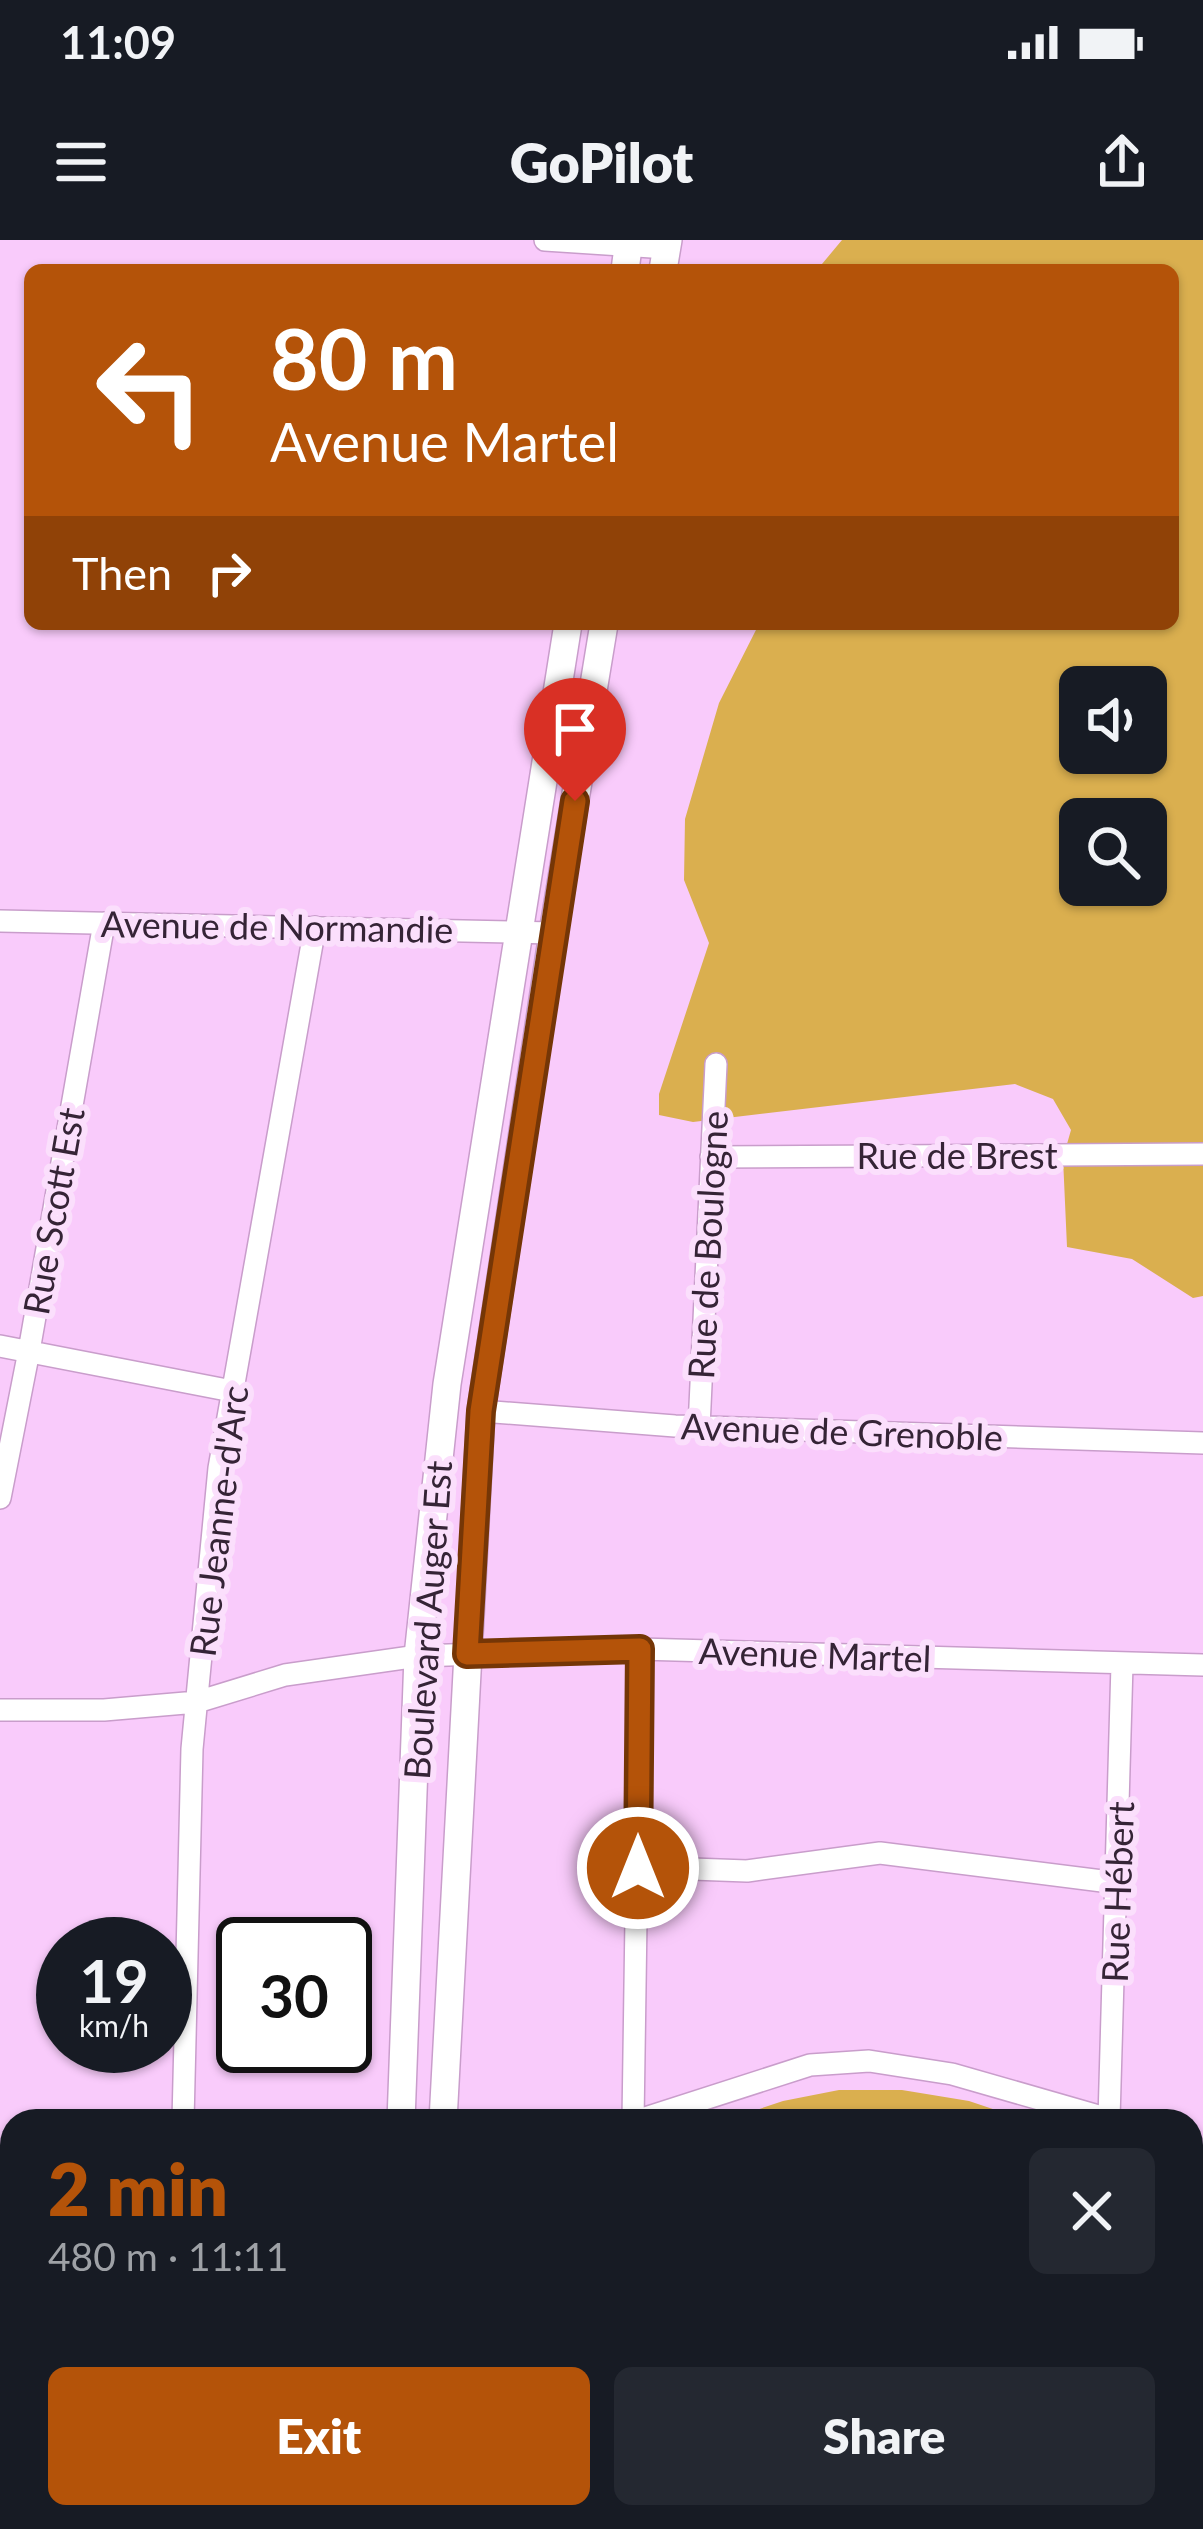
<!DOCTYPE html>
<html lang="en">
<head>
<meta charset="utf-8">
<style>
  body { margin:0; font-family:Lato,sans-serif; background:#242831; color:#f1f3f6; height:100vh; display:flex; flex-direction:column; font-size:45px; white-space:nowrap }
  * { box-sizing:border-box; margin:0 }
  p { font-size:39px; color:#9ea1a6 }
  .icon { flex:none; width:66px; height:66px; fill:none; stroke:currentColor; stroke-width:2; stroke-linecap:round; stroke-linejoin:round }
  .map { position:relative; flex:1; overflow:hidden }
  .sheet { position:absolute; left:0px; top:1869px; width:1203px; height:420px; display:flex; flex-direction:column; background:#171b24; border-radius:36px 36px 0 0; box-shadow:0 3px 9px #0004 }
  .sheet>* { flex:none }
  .guide { position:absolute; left:24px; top:24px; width:1155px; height:366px; border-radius:18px; box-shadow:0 3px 9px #0004; background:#b45309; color:#fff; overflow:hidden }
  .controls { position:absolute; left:1059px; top:426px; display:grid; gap:24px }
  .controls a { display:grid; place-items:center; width:108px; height:108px; border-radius:18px; background:#171b24; box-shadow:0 3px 9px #0004; font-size:60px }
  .speed { position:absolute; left:36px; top:1677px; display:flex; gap:24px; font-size:60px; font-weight:700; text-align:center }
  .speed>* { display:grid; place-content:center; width:156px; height:156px; border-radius:50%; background:#171b24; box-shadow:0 3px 9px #0004; line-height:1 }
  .speed small { font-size:30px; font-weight:400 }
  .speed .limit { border:6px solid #111; border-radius:18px; background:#fff; color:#111 }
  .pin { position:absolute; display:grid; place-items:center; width:102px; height:102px; color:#fff; margin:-123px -51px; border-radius:50% 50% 50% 0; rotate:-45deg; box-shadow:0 0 12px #0007 }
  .pin .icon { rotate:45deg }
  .me { position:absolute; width:132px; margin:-66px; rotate:0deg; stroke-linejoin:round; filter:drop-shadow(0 0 9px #0008) }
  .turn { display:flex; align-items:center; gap:42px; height:252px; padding:0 48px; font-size:54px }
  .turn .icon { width:156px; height:156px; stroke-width:2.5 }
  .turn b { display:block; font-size:84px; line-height:102px }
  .then { display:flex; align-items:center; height:114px; padding:0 48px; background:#0003; gap:24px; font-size:45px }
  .round { display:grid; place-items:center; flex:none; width:126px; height:126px; border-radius:18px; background:#242831 }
  .head { display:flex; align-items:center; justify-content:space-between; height:204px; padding:0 48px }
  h1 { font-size:72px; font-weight:800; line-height:90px; color:#b45309 }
  .cta { display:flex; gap:24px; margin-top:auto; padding:24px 48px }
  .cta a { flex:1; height:138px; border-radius:18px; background:#b45309; color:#fff; font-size:48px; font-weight:800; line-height:138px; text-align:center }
  .cta a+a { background:#242831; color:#f1f3f6 }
  .status { display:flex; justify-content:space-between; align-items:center; height:84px; padding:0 60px; background:#171b24; direction:ltr }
  .status svg { height:33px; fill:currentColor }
  header { display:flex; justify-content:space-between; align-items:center; height:156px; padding:0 48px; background:#171b24; font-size:54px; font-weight:800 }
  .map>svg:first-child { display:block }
  .green { fill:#daaf4f; fill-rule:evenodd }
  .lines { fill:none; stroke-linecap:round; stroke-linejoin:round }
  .minor-casing { stroke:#c99dcb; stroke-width:24 }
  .secondary-casing { stroke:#c99dcb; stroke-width:30 }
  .minor { stroke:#fff; stroke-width:21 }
  .secondary { stroke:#fff; stroke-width:27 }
  .route-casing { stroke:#753606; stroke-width:30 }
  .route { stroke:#b45309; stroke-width:21 }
  .labels { text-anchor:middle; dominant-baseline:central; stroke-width:12; stroke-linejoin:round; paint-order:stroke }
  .street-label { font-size:36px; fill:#352436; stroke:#fbdffc }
</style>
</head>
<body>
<div class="status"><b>11:09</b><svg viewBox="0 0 49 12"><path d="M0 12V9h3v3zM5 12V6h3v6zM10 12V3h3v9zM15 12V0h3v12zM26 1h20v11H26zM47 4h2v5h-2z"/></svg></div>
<header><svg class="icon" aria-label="menu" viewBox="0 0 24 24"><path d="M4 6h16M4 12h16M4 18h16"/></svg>GoPilot<svg class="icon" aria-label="share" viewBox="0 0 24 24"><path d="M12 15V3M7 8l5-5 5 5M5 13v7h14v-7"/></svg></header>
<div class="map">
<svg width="1203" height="2289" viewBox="0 0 1203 2289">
  <rect width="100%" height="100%" fill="#f9cbfb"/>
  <path class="green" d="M842,0H1203V1056L1193,1058L1132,1019L1067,1007L1063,918L1071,890L1053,859L1015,844L693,882L659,875V854L709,703L684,640L685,579L719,463L759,384H1173V30H817ZM1080,447H1146V513H1080ZM1080,579H1146V645H1080Z
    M839,1850H902L969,1861L1028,1881H724L783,1861Z"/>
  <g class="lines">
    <defs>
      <path id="minor" d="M545,0L667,8
        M0,681L553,693
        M711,917L1203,914
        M0,1106L232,1151
        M481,1171L675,1186L1203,1203
        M699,1187L716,824
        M0,1258L29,1111L104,683
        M0,1470H104L197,1462L285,1435L418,1416L640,1409L1203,1425
        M638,1627L747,1631L880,1613L1118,1643
        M183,1881L192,1509L219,1228L315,687
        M633,1881L640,1409
        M636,1881L810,1825L869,1821L952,1834L1109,1879L1122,1424
        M0,1939H12
        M0,1961L12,1962
        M1191,1973L1203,1974
        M1191,1998L1203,1999
        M0,2192L12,2191"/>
      <path id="secondary" d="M625,30L629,0
        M663,30L668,0
        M401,1881L418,1416L447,1144L568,384
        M443,1881L481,1171L553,693L604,384
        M382,2289V2277
        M421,2289V2277"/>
    </defs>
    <use href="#minor" class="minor-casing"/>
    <use href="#secondary" class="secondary-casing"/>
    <use href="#minor" class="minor"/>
    <use href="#secondary" class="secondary"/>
  </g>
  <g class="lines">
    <defs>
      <path id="route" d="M575,561L481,1171L467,1414L640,1409L638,1628"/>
    </defs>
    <use href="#route" class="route-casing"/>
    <use href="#route" class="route"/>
  </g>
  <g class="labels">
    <g class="street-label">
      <text transform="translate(277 686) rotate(1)">Avenue de Normandie</text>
      <text x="957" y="915">Rue de Brest</text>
      <text transform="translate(53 971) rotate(-80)">Rue Scott Est</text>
      <text transform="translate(707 1005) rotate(-87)">Rue de Boulogne</text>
      <text transform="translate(842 1191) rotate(2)">Avenue de Grenoble</text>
      <text transform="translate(218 1281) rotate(-83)">Rue Jeanne-d'Arc</text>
      <text transform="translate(427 1380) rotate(-86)">Boulevard Auger Est</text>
      <text transform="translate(815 1414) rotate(2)">Avenue Martel</text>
      <text transform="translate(1117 1652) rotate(-88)">Rue Hébert</text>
    </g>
  </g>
</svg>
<div class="controls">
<a><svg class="icon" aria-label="sound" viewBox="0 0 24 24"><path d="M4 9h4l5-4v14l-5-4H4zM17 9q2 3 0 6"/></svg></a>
<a><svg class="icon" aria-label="search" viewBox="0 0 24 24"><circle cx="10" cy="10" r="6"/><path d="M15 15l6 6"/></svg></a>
</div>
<div class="speed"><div>19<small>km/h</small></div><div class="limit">30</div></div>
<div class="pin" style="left:575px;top:561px;background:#d93025"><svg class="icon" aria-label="arrive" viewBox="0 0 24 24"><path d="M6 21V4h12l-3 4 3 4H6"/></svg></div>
<svg class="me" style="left:638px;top:1628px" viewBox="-20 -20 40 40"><circle r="17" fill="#b45309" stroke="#fff" stroke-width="3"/><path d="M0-11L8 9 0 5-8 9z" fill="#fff"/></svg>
<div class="guide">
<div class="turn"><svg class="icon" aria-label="left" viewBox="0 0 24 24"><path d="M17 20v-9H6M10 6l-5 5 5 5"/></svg><div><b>80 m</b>Avenue Martel</div></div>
<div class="then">Then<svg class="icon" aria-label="right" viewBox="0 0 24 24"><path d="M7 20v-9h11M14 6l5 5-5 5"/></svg></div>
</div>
<section class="sheet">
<div class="head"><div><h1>2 min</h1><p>480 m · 11:11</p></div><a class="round"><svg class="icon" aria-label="close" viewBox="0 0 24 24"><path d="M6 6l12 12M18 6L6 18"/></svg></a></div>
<div class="cta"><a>Exit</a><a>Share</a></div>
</section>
</div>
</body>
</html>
